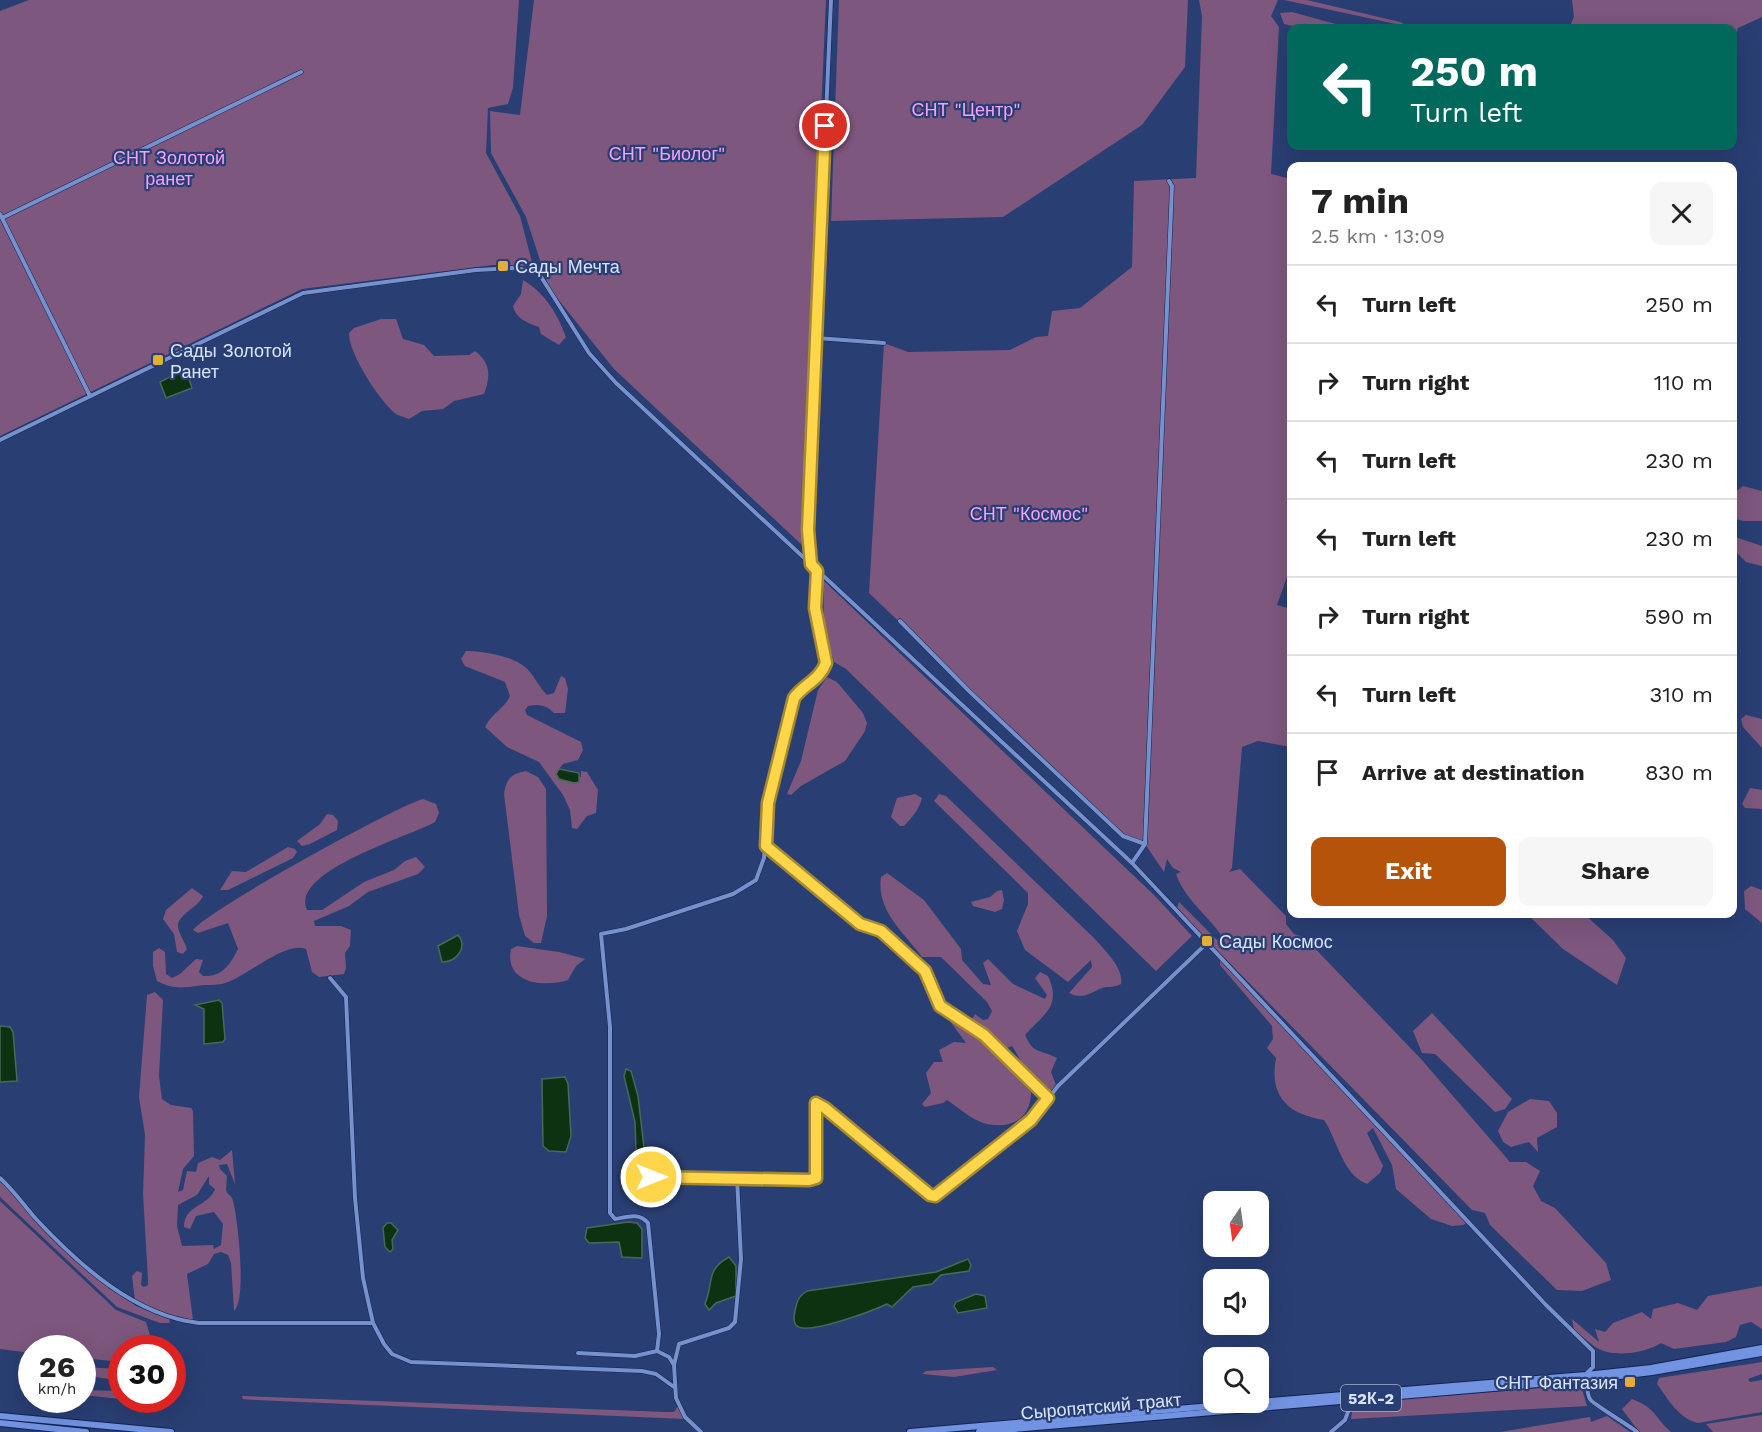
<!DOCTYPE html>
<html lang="en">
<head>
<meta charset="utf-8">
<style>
  body { margin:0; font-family:"Work Sans",sans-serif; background:#f6f6f6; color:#222; height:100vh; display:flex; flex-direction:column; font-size:22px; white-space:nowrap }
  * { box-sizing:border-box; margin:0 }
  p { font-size:20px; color:#767676 }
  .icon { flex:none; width:33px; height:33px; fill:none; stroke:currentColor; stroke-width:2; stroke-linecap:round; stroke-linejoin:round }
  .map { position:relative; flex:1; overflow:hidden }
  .side { position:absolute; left:1287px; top:162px; width:450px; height:756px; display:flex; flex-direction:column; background:#fff; border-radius:12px; box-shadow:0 6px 24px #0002 }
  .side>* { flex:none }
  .hud { position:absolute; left:1287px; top:24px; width:450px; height:126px; border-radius:12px; box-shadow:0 6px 24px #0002; background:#00695c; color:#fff; overflow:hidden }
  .needle { width:39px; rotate:193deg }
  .tools { position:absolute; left:1203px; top:1191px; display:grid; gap:12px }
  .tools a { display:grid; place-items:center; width:66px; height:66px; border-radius:12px; background:#fff; box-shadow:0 6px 24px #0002; font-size:30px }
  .speed { position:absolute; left:18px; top:1335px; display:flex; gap:12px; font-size:30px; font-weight:700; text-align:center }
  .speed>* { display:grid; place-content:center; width:78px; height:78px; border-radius:50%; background:#fff; box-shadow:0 6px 24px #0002; line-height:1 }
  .speed small { font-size:15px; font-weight:400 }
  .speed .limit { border:9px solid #d22; background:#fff; color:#111 }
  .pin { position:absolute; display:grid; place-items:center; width:51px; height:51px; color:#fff; margin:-26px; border:3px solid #fff; border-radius:50%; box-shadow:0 2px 6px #0007 }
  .me { position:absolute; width:66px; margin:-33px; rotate:90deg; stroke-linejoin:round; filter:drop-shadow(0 0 4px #0008) }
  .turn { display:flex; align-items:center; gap:21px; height:126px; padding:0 24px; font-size:27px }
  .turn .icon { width:78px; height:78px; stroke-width:2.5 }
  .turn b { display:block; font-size:42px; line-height:51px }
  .round { display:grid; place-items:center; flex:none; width:63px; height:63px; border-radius:12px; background:#f6f6f6 }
  .overview { display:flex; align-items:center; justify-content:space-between; height:102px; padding:0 24px }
  h1 { font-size:36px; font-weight:700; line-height:45px }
  .button { display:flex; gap:12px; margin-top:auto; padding:12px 24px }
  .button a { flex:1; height:69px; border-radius:12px; background:#b45309; color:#fff; font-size:24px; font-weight:700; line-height:69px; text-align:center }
  .button a+a { background:#f6f6f6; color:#222 }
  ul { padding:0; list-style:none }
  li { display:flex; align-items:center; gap:18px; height:78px; padding:0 24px; border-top:2px solid #e0e0e0 }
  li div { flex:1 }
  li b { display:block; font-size:22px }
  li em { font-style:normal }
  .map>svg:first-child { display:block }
  .green { fill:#7d577e; fill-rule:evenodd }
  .water { fill:#0c3211; stroke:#4a6858; stroke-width:1.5 }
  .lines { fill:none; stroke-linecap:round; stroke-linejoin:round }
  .street-casing { stroke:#112355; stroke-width:5 }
  .primary-casing { stroke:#112355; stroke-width:8 }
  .street { stroke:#7791cc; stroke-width:4 }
  .primary { stroke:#7293e1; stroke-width:6 }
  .route-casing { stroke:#a68a30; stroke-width:15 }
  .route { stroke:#ffd54a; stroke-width:10 }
  .poi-dot { fill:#e1af34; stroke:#293e73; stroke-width:2 }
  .labels { text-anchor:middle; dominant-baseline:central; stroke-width:4.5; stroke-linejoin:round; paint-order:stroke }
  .shield { fill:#293e73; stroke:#a4b3d5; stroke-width:1.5 }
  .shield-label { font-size:16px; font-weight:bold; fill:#d9e5ff }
  .park-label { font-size:18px; fill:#f6a2fa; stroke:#293e73 }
  .poi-label { font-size:18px; fill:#d9e5ff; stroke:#293e73; text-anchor:start }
  .street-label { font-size:18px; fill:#d9e5ff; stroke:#293e73 }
</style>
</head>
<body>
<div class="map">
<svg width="1762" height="1432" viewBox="0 0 1762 1432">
  <rect width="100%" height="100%" fill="#293e73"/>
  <path class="green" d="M29,0H519L513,88L508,104L488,108L486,153L520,216L533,266L493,265L302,289L0,436V11Z
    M534,0H826L802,545L614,369L549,288L526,217L491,153L490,111L520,115Z
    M839,0H1188L1185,67L1142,125L1003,217L831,221Z
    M1199,0H1278L1271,16L1279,27L1271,174L1291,179L1292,563L1277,605L1291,609V747L1258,741L1242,747L1232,868L1229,872L1240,869L1286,916V924L1294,934L1304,937L1421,1059L1510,1162H1526L1540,1171L1533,1186L1541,1201L1555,1208L1606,1263L1611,1280L1582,1291L1557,1290L1490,1225L1485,1213L1472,1210L1206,939L1177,908L1179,902L1229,952C1222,924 1187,906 1176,874L1181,872L1173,868L1167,859L1164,872L1145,844L1123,836L869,593L884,343L908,352L1010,350L1036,337L1048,336L1052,311L1080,308L1132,267L1134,181L1196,178L1202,16Z
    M1284,0H1307L1400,22L1410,27Z
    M1572,0H1762V17L1738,28L1733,41L1732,28H1569L1574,17Z
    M1292,12L1350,28H1301L1284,24L1280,13Z
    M523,280C545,293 557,313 566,337L559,345L541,334L539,327C528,323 516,319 513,306L521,294Z
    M381,319H396L403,339L424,345L434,356L469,355L475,351C492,364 490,377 484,394L454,401L443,409L422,411L409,419C405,417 399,416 396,414C380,402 348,352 349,333L354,328Z
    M1743,486L1762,491V521H1743L1733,518V494Z
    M1732,536L1762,546V566L1746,562L1733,549Z
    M823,580L1154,895L1192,936L1156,971L846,669L834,662L824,626Z
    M466,651C483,651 513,656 526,668C534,675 539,687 547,695L554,693L561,676L565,678L568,689L565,713H554C546,705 539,704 528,706L525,710L527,715L581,742L583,750L578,760L563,764L559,769L581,777V771L587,772L598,790L596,813L587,816L577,829L572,828L570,810L563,795L539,762L507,747L485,727C494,711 504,709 510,696L505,682L465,666L461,659Z
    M827,677L837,682L863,713L867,723L865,731L845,761L801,786L791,795L787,794L801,761L818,690Z
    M1746,715L1762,719V748L1743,727L1741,719Z
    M526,771L538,777L546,789L547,916L541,943H534L525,936L519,915L504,794C506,779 511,774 526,771Z
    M1750,788L1762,790V809L1745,808L1742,804Z
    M915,794L922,798C920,808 911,819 904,826H900L891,817L897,798Z
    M939,794L946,796L1095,939C1105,951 1124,968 1121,984C1114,988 1108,986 1102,988C1090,993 1083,1000 1069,993L1092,967L1091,960L1068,982L1025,950L1017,931L1028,904V893L934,801Z
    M423,799L436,804L439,813L435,822C411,836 289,871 307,910H322L364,882L394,870L405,861L416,857L425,867L418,874L368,892L349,906L314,921L315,926H341L351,930L350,946L345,953L346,968L344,974L319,977L312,972L306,949C285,941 248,976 225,983C216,986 206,984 197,986C181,988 172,989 157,981L153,966V952L159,948L165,952L166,974L172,978L180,974L196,959L203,960L199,972L203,976C222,977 230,965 238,949L228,923L198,933L193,930C203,913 398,805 423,799Z
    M327,814L333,815L338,821L337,830L310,844L302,846L297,841L320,824Z
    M288,847L295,849L297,852L293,858L228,890H220L232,871L246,872Z
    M887,873L924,900L961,949L962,960L983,984L991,985L983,963L988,959L1013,984L1045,999L1047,995L1035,978L1040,972L1048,976C1062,1006 1044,1014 1025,1035C1034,1055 1040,1049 1057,1058L1051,1072L1056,1085L1051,1091C1033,1087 1021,1060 1012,1046L1004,1049L998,1047L995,1050L996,1055L1031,1092C1031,1118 1012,1129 987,1124C973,1121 959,1108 947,1100L943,1103L925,1107L922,1104L931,1093L926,1073L934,1062H943L939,1050L954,1042L966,1043L947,1017V1014L966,1024L971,1022L975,1014L983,1020L988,1019L992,1011L987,1002L941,957H922C904,932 876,911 881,877Z
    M1751,886L1762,890V923L1745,909L1744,891Z
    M192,888L203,896C199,907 178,914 178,926C178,932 185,942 187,949L183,954L177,952L174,934L163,919L166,910Z
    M1002,890L1004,900L1002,909L995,912L973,906L971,902L990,897L997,891Z
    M1527,914H1584L1613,940L1626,958L1617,985L1563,949Z
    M517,946L559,952L585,959L576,966L568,980C543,988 504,983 511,949Z
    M1220,958L1468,1222L1463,1225L1452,1226L1431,1219L1396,1189L1392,1165L1373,1128L1367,1133L1383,1166L1380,1173L1367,1184C1342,1174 1338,1141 1324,1120C1287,1114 1269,1096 1276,1058L1267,1048L1273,1039L1272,1026L1220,965Z
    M155,992L163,1000L159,1076L162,1099L171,1105L191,1108L193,1111L194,1156L183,1169L178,1192L183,1190L187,1171L196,1172L198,1163L212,1157L220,1160L232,1150L235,1184L227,1164L219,1165L220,1169L227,1176L226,1190C228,1196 232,1195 233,1201C238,1220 247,1300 234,1311L231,1263L228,1255L221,1252L214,1254L208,1264L187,1274L193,1320L173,1316L135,1301L132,1276L137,1271L142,1273L141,1285L144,1287L148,1285V1279L143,1194L145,1135L139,1097L147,995ZM209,1176V1184L215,1189C208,1207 184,1205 184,1227L190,1229L196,1216L214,1212L223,1224L221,1245L214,1249L213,1245L182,1246L177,1226L178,1205L197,1195Z
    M1432,1013L1512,1099L1505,1109L1495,1112L1435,1054L1422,1053L1413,1031Z
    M1530,1099L1549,1101L1557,1113V1127L1537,1138L1538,1152L1529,1142L1511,1147L1503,1142L1498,1131L1508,1112Z
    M0,1180L87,1270L136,1306L169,1319L170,1323H160L117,1307L0,1197Z
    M0,1201L116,1310L146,1322L154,1348H122L121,1362L83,1358L82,1348H32L31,1353L0,1349Z
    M1762,1286V1329L1751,1322L1740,1325L1736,1337L1726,1342L1674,1349L1661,1343C1646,1353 1614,1358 1597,1348C1589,1343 1581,1335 1574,1330L1572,1319L1599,1342L1595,1329L1605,1332L1613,1323L1642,1312L1651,1319L1653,1309L1678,1303L1697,1310L1708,1296Z
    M1762,1362V1374L1748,1379L1750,1382L1762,1380V1412L1698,1423C1679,1419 1668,1399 1657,1384L1659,1378Z
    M82,1367L121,1369V1381L83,1375Z
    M993,1367L997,1370L954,1377L922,1374L926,1371Z
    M1574,1385L1582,1389L1587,1406L1351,1419L1353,1406L1356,1403Z
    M83,1390L121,1391V1399L83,1395Z
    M242,1396L666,1412H674L678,1406L684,1419L256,1400L243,1399Z
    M1632,1399C1656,1408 1654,1417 1671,1432H1639L1622,1409Z
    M1762,1415V1432H1713L1706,1424Z
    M1607,1416L1630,1432H1500L1590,1417L1591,1422Z"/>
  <path class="water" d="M183,370H186L192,388L166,398L160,382Z
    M559,769L579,773V782L574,783L559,779L556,774Z
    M458,935C468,947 457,962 442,962L438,946Z
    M219,1000L222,1003L225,1039L223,1042L204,1044V1009L195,1005Z
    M0,1026L10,1027L13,1032L17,1081L0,1082Z
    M626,1069L631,1071L638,1096L644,1148L640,1151L636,1150L635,1122L624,1076Z
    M565,1077L568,1084L571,1136L566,1152L549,1151L543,1146L542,1079Z
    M628,1222L637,1223L642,1229V1258L622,1257L619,1242L589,1243L585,1238L587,1228Z
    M387,1223H391L398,1230L392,1240L393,1249L390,1252L385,1247L383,1228Z
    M729,1257L736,1266V1296L716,1303L709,1310L705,1304C714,1283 705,1270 729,1257Z
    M968,1259L971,1265L969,1271L941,1275L932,1284L913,1287L892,1307L887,1304C874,1310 805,1337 796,1325C793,1321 794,1315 795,1311C797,1301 798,1297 807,1291L936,1272Z
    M976,1294L985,1296L987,1308L958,1313L954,1306L956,1302Z"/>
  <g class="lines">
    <defs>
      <path id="street" d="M0,214L90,396
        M2,218L301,72
        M817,338L884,343
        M0,440L303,293L476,270L514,268L538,272L589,353L616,383L1132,863L1546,1305L1593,1351V1367L1587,1373
        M811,564L808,530L831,0
        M900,621L969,691L1123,836L1145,844
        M767,846L860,924L881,931L891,940L925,971L940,1006L983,1035L1048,1098
        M1132,863L1145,844L1172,186L1169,181
        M330,978L346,997L355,1198L363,1278L373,1323L384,1344L392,1354L411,1362L642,1371L656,1374L674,1387
        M651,1177L809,1180L816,1178V1103L825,1108L930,1195L938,1194L1031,1121L1058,1086L1207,943
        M0,1178C13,1190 24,1205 36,1219C79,1265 135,1316 199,1323H373
        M657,1351L659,1334L648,1223C639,1212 627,1217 615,1219L610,1213V1027L601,934L626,929L733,894L756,880L764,858L768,803L794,698L800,689L820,677L826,663L815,608L817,571
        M578,1353L635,1356L657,1351L669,1357L674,1365L676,1398L685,1417L701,1432
        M674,1365L679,1344L729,1328L735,1322L741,1259L737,1178
        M1586,1380C1587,1386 1587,1394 1590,1399C1591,1403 1629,1425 1637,1432
        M1331,1432L1345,1420L1352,1401"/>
      <path id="primary" d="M1258,1402L1586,1375L1651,1368L1762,1348
        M0,1416L171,1432
        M0,1423L86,1432
        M910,1432L1258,1402
        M979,1432L1586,1380L1652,1372L1762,1353"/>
    </defs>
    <use href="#street" class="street-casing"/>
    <use href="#primary" class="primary-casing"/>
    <use href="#street" class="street"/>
    <use href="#primary" class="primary"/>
  </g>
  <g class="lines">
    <defs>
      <path id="route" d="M651,1177L809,1180L816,1178V1103L825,1108L930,1195L935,1196L1031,1120L1048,1098L984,1035L940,1006L925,971L891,940L881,931L860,924L766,846L768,803L794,698C804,684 819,681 826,663L815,608L817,571L811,564L808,530L825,126"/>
    </defs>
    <use href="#route" class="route-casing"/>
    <use href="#route" class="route"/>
  </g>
  <g class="poi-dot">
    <rect x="497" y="260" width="12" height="12" rx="3"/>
    <rect x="152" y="354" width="12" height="12" rx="3"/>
    <rect x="1201" y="935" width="12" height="12" rx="3"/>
    <rect x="1624" y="1376" width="12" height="12" rx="3"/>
  </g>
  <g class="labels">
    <rect class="shield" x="1341" y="1385" width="60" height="26" rx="4.5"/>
    <g class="shield-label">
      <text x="1371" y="1398">52К-2</text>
    </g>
    <g class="park-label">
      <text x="966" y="109">СНТ "Центр"</text>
      <text x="667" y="153">СНТ "Биолог"</text>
      <text x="169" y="157">СНТ Золотой<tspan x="169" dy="21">ранет</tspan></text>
      <text x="1029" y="513">СНТ "Космос"</text>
    </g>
    <g class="poi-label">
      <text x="515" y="266">Сады Мечта</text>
      <text x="170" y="350">Сады Золотой<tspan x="170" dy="21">Ранет</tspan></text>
      <text x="1219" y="941">Сады Космос</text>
      <text x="1618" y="1382" text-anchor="end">СНТ Фантазия</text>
    </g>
    <g class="street-label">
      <text transform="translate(1101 1406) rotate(-5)">Сыропятский тракт</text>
    </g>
  </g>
</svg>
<div class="tools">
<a><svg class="needle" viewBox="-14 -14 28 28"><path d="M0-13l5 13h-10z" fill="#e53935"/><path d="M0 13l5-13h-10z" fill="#767676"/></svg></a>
<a><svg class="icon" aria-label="sound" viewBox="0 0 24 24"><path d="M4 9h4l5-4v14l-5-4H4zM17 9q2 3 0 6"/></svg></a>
<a><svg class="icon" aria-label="search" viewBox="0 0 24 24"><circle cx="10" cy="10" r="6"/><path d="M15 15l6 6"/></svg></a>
</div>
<div class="speed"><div>26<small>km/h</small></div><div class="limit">30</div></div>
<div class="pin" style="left:825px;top:126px;background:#d93025"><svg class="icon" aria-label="arrive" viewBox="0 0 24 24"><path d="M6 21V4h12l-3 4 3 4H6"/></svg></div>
<svg class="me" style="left:651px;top:1177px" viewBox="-20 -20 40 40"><circle r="17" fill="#ffd54a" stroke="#fff" stroke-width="3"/><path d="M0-11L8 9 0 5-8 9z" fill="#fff"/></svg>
<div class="hud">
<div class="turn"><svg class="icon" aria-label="left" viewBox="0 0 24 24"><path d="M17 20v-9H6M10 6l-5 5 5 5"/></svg><div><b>250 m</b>Turn left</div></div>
</div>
<section class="side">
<div class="overview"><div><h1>7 min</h1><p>2.5 km · 13:09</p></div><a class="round"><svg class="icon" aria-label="close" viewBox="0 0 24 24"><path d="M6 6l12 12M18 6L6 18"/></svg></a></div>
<ul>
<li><svg class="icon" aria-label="left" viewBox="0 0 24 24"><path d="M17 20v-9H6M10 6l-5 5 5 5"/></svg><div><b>Turn left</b></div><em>250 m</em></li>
<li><svg class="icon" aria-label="right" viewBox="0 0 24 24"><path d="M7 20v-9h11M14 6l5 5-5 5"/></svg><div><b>Turn right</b></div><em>110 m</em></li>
<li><svg class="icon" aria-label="left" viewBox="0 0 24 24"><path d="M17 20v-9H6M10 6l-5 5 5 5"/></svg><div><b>Turn left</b></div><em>230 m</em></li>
<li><svg class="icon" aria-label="left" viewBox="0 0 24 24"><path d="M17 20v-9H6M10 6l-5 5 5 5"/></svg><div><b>Turn left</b></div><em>230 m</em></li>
<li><svg class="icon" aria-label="right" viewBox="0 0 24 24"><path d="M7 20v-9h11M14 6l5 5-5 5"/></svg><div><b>Turn right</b></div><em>590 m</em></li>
<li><svg class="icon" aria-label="left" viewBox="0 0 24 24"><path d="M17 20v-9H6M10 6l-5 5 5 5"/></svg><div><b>Turn left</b></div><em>310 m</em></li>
<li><svg class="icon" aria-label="arrive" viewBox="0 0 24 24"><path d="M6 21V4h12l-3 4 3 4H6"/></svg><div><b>Arrive at destination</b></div><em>830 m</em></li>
</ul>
<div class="button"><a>Exit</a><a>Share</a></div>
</section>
</div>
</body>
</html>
